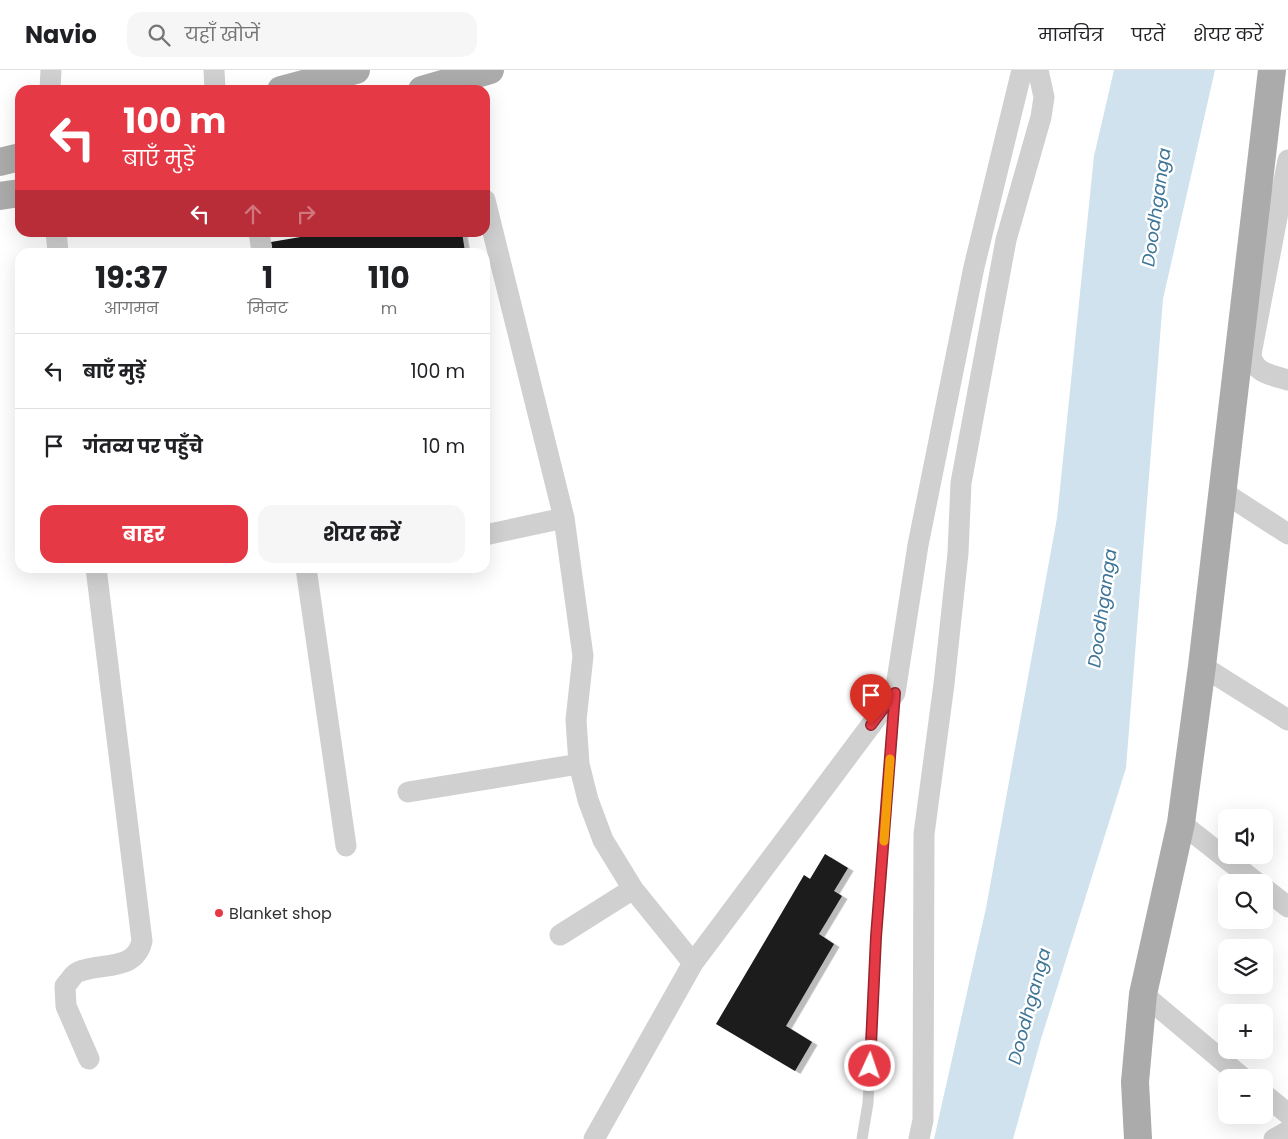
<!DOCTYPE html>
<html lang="hi">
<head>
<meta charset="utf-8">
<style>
  body { margin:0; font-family:Poppins,"Noto Sans Devanagari",sans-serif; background:#f6f6f6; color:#202124; height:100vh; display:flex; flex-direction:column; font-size:19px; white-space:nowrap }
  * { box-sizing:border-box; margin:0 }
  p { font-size:16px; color:#757577 }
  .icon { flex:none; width:28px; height:28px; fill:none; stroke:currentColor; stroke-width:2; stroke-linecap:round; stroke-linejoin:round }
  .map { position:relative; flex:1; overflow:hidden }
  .sheet { position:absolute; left:15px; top:178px; width:475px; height:325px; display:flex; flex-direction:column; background:#fff; border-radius:15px; box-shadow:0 5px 20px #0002 }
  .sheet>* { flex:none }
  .banner { position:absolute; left:15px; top:15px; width:475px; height:152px; border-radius:15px; box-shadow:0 5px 20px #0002; background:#e63946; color:#fff; overflow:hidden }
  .tools { position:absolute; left:1218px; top:739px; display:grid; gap:10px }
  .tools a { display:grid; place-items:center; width:55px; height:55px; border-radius:10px; background:#fff; box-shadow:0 5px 20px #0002; font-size:25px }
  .pin { position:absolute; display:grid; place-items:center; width:42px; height:42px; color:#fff; margin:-51px -21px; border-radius:50% 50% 50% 0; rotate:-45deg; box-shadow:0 0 5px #0007 }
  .pin .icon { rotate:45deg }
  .me { position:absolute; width:55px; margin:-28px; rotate:3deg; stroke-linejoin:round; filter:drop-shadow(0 0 4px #0008) }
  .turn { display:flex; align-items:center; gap:18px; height:105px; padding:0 25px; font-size:22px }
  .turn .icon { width:65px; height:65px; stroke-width:2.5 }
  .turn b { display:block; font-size:35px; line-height:42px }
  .lanes { display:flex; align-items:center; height:48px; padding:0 25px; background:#0003; justify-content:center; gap:25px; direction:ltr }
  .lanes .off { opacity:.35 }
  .eta { display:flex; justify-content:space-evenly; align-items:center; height:85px; text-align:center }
  .eta b { font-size:30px; font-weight:700; line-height:35px }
  .button { display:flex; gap:10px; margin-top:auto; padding:10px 25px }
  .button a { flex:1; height:58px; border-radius:15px; background:#e63946; color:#fff; font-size:20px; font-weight:700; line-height:58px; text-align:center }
  .button a+a { background:#f6f6f6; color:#202124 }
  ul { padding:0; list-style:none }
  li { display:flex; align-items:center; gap:15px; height:75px; padding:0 25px; border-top:1px solid #e0e0e0 }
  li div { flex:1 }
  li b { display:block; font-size:19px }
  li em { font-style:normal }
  header { display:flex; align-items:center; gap:30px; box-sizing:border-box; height:70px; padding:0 25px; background:#fff; border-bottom:1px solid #e0e0e0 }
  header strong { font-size:24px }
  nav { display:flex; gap:28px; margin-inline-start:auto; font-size:18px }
  .search { width:350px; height:45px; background:#f6f6f6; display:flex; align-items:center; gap:12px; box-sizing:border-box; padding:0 18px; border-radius:15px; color:#757577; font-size:19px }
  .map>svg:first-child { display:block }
  .water { fill:#cfe2ee }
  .building { fill:#1a1a1a; filter:url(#shadow) }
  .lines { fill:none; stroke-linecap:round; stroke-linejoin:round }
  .lane { stroke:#d0d0d0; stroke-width:11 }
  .street { stroke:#d0d0d0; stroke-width:21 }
  .primary { stroke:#ababab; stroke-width:28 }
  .route-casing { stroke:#96252e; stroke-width:12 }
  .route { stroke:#e63946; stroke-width:9 }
  .slow { stroke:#f59e0b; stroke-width:9 }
  .poi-dot { fill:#e63946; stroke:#fff; stroke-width:2 }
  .labels { text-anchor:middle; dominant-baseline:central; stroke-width:5; stroke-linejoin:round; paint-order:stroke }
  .poi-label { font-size:16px; fill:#333; stroke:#fff; text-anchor:start }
  .water-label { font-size:18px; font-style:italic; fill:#3f7597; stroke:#fff }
</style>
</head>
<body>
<header>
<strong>Navio</strong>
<div class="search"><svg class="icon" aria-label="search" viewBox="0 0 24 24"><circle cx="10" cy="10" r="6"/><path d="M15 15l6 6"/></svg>यहाँ खोजें</div>
<nav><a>मानचित्र</a><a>परतें</a><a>शेयर करें</a></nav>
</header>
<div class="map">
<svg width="1288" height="1069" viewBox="0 0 1288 1069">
  <defs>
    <filter id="shadow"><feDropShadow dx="5.5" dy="3" stdDeviation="0" flood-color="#0004"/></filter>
  </defs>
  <rect width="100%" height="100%" fill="#fff"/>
  <path class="water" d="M1114,0H1215L1163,229L1126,698L1041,969L1013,1069H934L986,838L1057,448L1094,86Z"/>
  <path class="building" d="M330,162H462L465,182H273L271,172Z
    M825,784L848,798L834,821L842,826L819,864L834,874L786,956L812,972L795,1001L716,954L804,805L810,809Z"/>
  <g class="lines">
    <path class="lane" d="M862,1069L868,1033L876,867L895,627"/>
    <path class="street" d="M214,0L215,20
      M50,20L51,0
      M1288,90L1251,284C1253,303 1272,305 1288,310
      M485,130L564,448L583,586L576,650L579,694L588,730L603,770L633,819L693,893
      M56,162L58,182
      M259,162L262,182
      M1223,422L1288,464
      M485,465L564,448
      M306,498L346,776
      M1202,596L1288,650
      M408,722L579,694
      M1181,753L1256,812
      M1264,818L1288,837
      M560,865L633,819
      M1143,924L1243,1008
      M89,989L66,936L65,916C69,912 73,904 78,902C102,892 135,902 142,871L96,498
      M1264,1024L1288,1044
      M594,1069L693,893L895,623L918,475L974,197L1022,0
      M919,1069L923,1050L924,764L944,614L958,483L961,413L1006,170L1041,47L1044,27L1038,0
      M1274,1069L1288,1061"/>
    <path class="primary" d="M281,20L356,0
      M422,20L490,0
      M0,92L20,87
      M0,126L20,123
      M1138,1069L1135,1012L1143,924L1181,753L1202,596L1272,0"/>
  </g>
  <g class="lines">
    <defs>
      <path id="route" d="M870,996L876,867L895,623L871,655"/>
    </defs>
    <use href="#route" class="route-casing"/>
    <use href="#route" class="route"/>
    <path class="slow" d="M884,771L890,689"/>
  </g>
  <circle class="poi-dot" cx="219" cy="843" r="5"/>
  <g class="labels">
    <g class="poi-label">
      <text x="229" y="843">Blanket shop</text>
    </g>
    <g class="water-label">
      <text transform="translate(1156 137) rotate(-82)">Doodhganga</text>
      <text transform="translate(1102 538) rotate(-82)">Doodhganga</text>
      <text transform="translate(1029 936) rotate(-75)">Doodhganga</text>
    </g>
  </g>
</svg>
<div class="tools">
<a><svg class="icon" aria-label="sound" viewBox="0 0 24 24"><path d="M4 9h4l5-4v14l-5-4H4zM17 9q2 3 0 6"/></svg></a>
<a><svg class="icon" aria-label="search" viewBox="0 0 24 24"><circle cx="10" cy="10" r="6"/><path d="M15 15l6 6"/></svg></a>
<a><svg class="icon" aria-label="layers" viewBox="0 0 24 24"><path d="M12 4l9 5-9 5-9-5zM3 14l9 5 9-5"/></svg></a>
<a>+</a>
<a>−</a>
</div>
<div class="pin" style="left:871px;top:655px;background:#d93025"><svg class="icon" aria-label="arrive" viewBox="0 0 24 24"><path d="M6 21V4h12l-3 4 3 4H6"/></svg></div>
<svg class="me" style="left:870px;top:996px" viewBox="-20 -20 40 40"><circle r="17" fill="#e63946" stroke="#fff" stroke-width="3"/><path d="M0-11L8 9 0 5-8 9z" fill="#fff"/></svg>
<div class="banner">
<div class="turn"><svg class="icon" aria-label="left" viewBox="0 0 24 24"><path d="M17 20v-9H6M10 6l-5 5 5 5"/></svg><div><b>100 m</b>बाएँ मुड़ें</div></div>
<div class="lanes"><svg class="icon" aria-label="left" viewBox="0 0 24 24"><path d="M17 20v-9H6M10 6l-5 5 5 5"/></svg><svg class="icon off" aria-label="ahead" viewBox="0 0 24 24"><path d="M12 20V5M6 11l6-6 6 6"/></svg><svg class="icon off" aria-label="right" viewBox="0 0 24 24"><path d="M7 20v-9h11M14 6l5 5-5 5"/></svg></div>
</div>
<section class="sheet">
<div class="eta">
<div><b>19:37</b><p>आगमन</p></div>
<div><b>1</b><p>मिनट</p></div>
<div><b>110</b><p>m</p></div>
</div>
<ul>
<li><svg class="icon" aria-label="left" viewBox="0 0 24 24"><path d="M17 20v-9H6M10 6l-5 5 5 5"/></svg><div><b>बाएँ मुड़ें</b></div><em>100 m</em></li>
<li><svg class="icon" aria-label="arrive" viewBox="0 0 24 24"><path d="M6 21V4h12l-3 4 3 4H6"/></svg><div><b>गंतव्य पर पहुँचे</b></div><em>10 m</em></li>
</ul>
<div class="button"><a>बाहर</a><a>शेयर करें</a></div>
</section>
</div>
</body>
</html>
